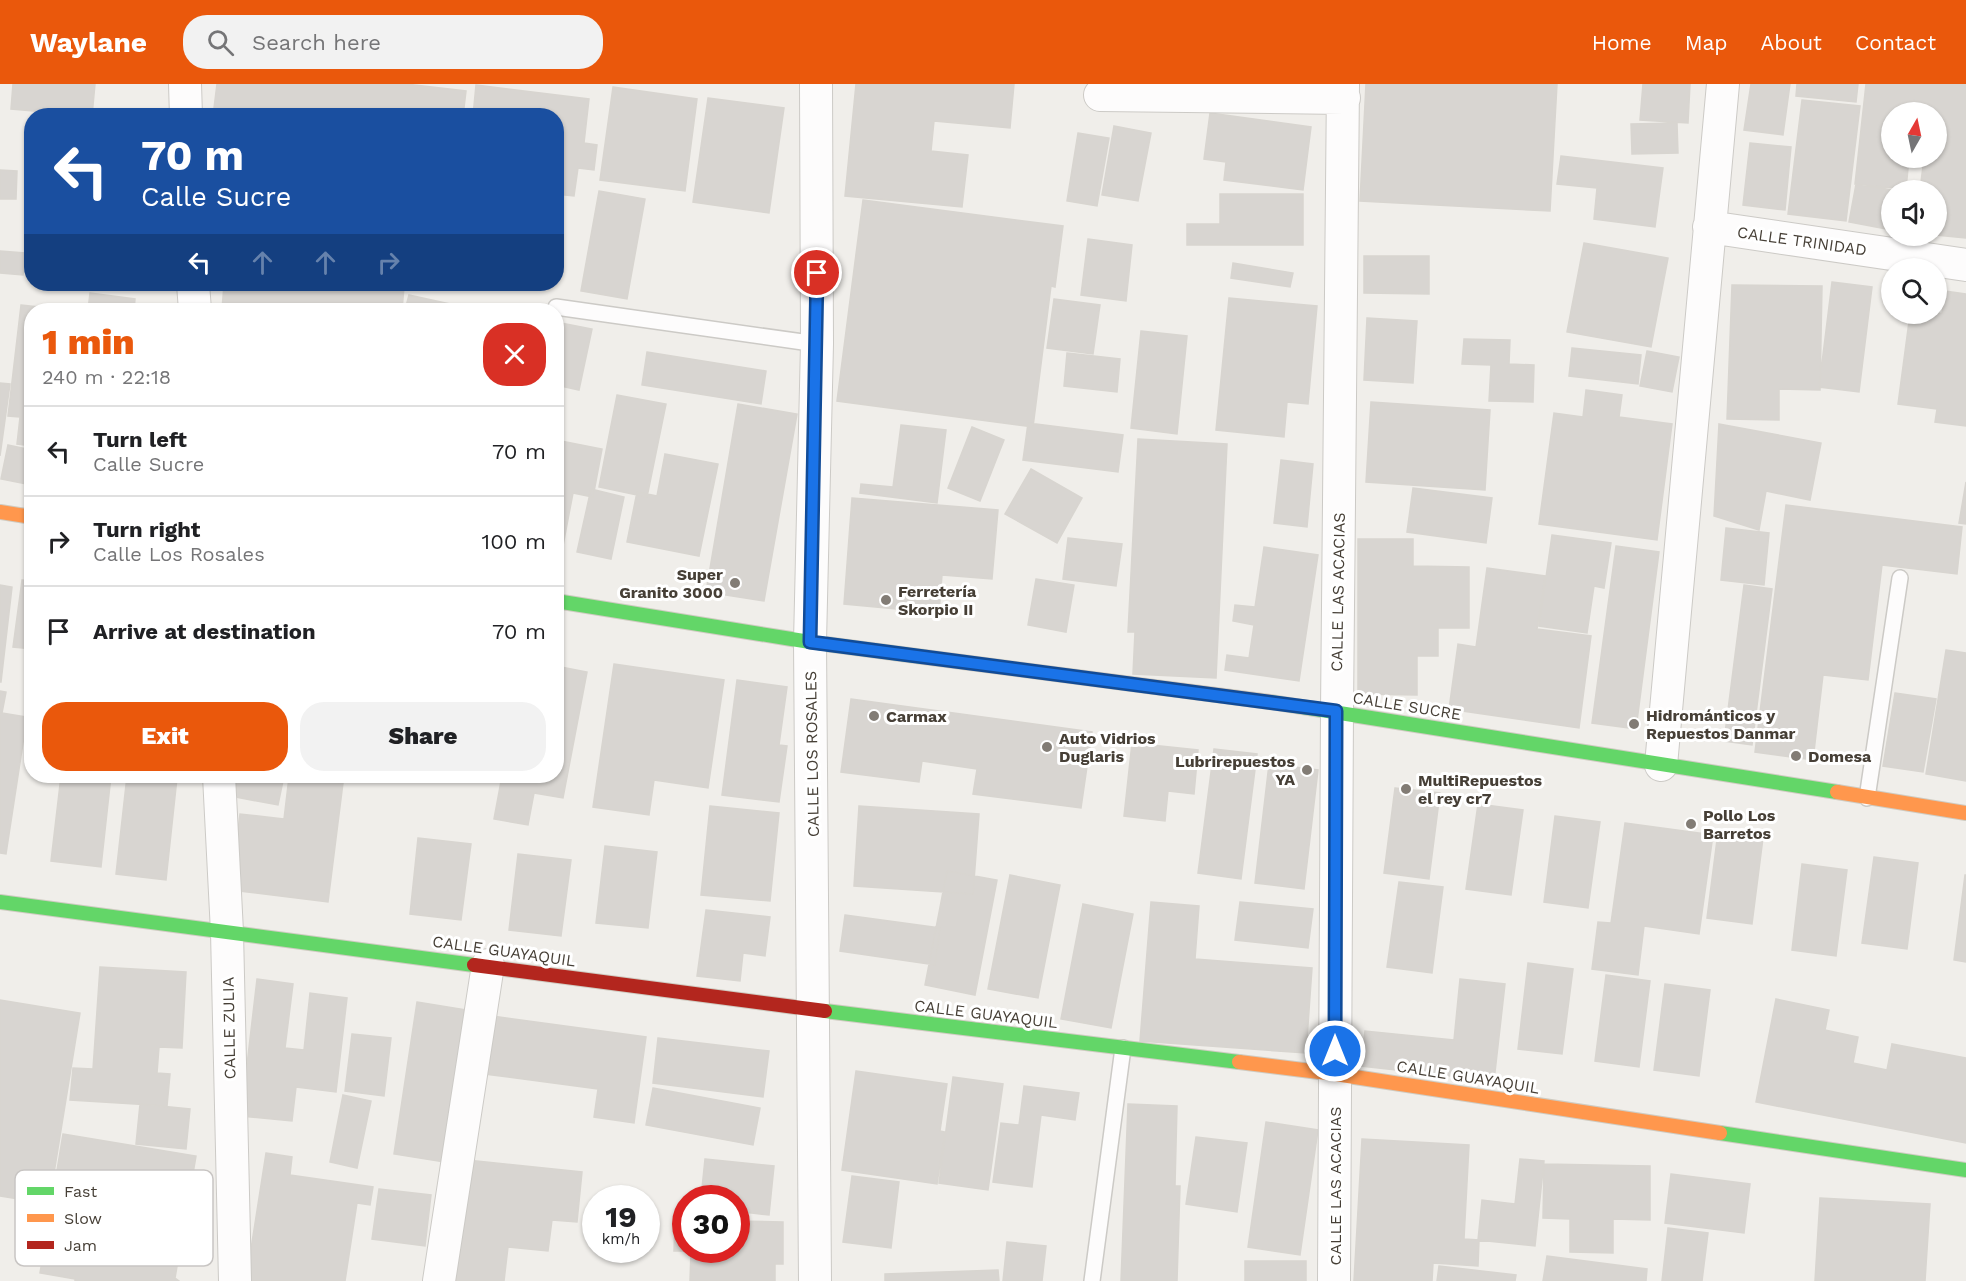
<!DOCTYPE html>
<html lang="en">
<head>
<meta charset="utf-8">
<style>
  body { margin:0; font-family:"Work Sans",sans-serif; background:#f2f2f2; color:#202124; height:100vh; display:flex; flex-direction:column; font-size:22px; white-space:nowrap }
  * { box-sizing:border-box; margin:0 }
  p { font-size:20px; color:#757577 }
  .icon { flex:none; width:33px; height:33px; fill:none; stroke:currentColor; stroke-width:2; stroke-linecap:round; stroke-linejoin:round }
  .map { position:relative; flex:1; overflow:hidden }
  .side { position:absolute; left:24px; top:219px; width:540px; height:480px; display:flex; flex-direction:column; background:#fff; border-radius:24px; box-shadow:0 2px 4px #0004 }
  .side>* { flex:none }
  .hud { position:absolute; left:24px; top:24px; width:540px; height:183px; border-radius:24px; box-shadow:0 2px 4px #0004; background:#1a4fa0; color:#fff; overflow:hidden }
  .needle { width:39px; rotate:9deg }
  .fabs { position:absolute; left:1881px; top:18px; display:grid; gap:12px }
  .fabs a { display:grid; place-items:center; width:66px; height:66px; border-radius:50%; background:#fff; box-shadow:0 2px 4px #0004; font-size:30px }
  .speed { position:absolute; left:582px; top:1101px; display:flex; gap:12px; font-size:30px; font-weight:700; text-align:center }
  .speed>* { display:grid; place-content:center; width:78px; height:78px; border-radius:50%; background:#fff; box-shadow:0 2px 4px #0004; line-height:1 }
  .speed small { font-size:15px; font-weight:400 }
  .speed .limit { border:9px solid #d22; background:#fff; color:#111 }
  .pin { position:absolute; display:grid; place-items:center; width:51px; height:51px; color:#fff; margin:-26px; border:3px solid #fff; border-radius:50%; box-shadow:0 2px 6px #0007 }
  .me { position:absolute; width:66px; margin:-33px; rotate:0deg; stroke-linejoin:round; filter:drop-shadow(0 0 4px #0008) }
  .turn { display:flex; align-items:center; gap:21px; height:126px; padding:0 18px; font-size:27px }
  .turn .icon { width:78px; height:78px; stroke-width:2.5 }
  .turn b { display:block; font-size:42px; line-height:51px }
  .lanes { display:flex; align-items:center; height:57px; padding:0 18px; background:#0003; justify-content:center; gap:30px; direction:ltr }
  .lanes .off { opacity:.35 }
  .round { display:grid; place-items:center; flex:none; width:63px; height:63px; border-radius:24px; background:#f2f2f2 }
  .head { display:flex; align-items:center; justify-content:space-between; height:102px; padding:0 18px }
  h1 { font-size:36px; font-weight:800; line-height:45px; color:#ea580c }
  .primary-button { display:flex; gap:12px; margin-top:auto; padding:12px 18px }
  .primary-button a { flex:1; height:69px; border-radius:24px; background:#ea580c; color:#fff; font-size:24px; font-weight:800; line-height:69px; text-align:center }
  .primary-button a+a { background:#f2f2f2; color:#202124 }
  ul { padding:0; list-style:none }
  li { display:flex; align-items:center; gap:18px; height:90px; padding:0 18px; border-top:2px solid #e0e0e0 }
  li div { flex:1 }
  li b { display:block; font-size:22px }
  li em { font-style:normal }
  header { display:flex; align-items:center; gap:36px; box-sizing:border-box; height:84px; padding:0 30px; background:#ea580c; color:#fff }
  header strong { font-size:28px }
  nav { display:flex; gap:33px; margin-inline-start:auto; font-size:21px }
  .search { width:420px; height:54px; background:#f2f2f2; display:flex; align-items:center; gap:15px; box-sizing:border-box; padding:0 21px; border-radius:24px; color:#757577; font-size:22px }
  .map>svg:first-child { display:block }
  .building { fill:#d8d5d1; stroke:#d8d5d0; stroke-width:1.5 }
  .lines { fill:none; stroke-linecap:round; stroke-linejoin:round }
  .lane-casing { stroke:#cccac6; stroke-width:18 }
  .street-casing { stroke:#cccac6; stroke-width:34 }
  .fast-casing { stroke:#cfcbc1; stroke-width:16 }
  .slow-casing { stroke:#cfcbc1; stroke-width:16 }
  .jam-casing { stroke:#cfcbc1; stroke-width:16 }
  .lane { stroke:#fdfcfc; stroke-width:15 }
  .street { stroke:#fdfcfc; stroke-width:32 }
  .fast { stroke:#63d668; stroke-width:14 }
  .slow { stroke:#ff974d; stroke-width:14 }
  .jam { stroke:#b3261e; stroke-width:14 }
  .route-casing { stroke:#114b97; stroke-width:15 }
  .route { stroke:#1a73e8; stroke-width:10 }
  .poi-dot { fill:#827c75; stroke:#fff; stroke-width:2 }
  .labels { text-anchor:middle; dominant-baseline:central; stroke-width:6; stroke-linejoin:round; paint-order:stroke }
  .street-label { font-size:16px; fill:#463f36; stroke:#fff }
  .poi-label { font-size:16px; font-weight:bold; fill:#463f36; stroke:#fff; text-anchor:start }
  .key { fill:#fff; stroke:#c8c5c3; stroke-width:1.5 }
  .key-label { font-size:16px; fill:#463f36 }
</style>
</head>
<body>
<header>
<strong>Waylane</strong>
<div class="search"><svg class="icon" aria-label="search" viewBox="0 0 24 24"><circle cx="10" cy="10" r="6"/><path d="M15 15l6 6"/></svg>Search here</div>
<nav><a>Home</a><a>Map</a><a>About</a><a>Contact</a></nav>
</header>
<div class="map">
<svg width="1966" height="1197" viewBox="0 0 1966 1197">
  <rect width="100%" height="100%" fill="#f0eeea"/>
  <path class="building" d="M13,0H95L92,32L11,25Z
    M217,0H406L466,7L463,32H213Z
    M856,0H1014L1010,44L934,37L931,67L968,71L962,123L845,112Z
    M1366,0H1557L1550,127L1360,117Z
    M1643,0H1690L1688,39L1640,36Z
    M1751,0H1790L1783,51L1744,46Z
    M1797,0H1858L1856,18L1796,12Z
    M1866,0H1966V154L1936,151V106H1920L1924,74H1936V28L1915,26L1914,28H1892V74H1909L1906,105L1855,100Z
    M476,1L589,15L584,59L597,61L594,86L578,84L574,112L556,110V32H473Z
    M613,3L697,15L685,107L600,96Z
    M708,14L784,24L769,129L693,118Z
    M1802,16L1860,22L1846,137L1788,130Z
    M1210,29L1311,43L1303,106L1224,96L1226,78L1204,75Z
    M1677,39L1678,69L1632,70L1631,40Z
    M1114,42L1151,49L1138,117L1102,111Z
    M1078,49L1109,54L1097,122L1067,117Z
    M1750,59L1791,63L1785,126L1743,121Z
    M1561,72L1663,84L1655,143L1594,135L1597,104L1557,100Z
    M0,86L17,87L16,115H0Z
    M1856,100L1892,106V146L1849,138Z
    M599,107L645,115L627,215L581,207Z
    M1220,110H1303V161H1187V140H1220Z
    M863,116L1063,142L1055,203L1051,202L1033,343L837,317Z
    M1088,155L1132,161L1126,217L1081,211Z
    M1584,159L1668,174L1651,263L1567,248Z
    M0,167L25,169L23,191L0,189Z
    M1364,172H1429V210L1364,209Z
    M1233,179L1293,189L1290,203L1231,194Z
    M1832,198L1872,203L1859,308L1819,303Z
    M224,200H445V206L404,203L402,226L372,224V226H222Z
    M1732,201L1822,202L1820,306L1779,305V336L1727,335Z
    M1945,207L1966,210V342L1935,338L1937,325L1898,320L1910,230L1942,229Z
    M90,209L135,215L134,226H88Z
    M409,211L469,224V226H405Z
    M1229,214L1317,222L1308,320L1287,318L1284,353L1216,346Z
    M1054,215L1100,221L1093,270L1047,264Z
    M21,221L67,226H32V362L17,360L20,333L8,332Z
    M1367,234L1417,237L1413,299L1364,296Z
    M556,238L592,245L579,306L556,301L561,273L556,272Z
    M1141,247L1187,252L1177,350L1131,344Z
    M1464,255L1510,256L1509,280L1534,281L1533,318L1489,317L1491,281L1462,280Z
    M1572,264L1641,271L1638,300L1569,292Z
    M1647,267L1679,273L1672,308L1640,302Z
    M647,268L766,287L761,320L642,301Z
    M1067,269L1120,275L1117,308L1064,302Z
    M0,299L10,300L0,372Z
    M1586,306L1622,311L1619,333L1672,340L1657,456L1539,440L1554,329L1583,333Z
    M617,311L666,320L647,413L599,403Z
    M1371,318L1490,326L1485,406L1366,398Z
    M738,320L797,330L764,517L706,508Z
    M1028,339L1123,351L1118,388L1023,376Z
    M1719,340L1821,359L1810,416L1766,407L1759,446L1714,432Z
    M901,341L946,346L937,419L860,409L861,400L893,403Z
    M972,343L1004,356L980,417L948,404Z
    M1138,355L1227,360L1216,594L1133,590L1135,548H1128Z
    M556,356L602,365L593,413L573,409L562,467L556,466Z
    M8,361L32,366V401L1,395Z
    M665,370L718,380L699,472L627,458L637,408L657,412Z
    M1281,376L1313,380L1307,443L1274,439Z
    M1031,385L1082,414L1057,459L1005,430Z
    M1966,398V440L1959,439Z
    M1413,404L1492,414L1486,459L1407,448Z
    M591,405L624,413L611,475L577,468Z
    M852,414L998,426L992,495L942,491L939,529L844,520Z
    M1786,421L1962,443L1957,490L1882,481L1868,596L1823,591L1813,676L1755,668Z
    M1726,444L1769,449L1764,501L1721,496Z
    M1552,451L1611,459L1604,504L1594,502L1587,549L1539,542Z
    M1068,454L1122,460L1116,502L1063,495Z
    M1358,455H1413V482L1469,483V544H1438V572H1417V611L1358,610Z
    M1616,462L1659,468L1636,645L1592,639Z
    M1264,463L1318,471L1299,597L1225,586L1227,571L1249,574L1254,541L1233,537L1235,521L1255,523Z
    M1487,484L1545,492L1537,545L1591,552L1579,644L1449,625L1458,560L1476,563Z
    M1036,495L1074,501L1066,548L1028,541Z
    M22,496L32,497V565L13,563Z
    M0,501L12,503L1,598H0Z
    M1744,501L1772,505L1752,661L1724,657Z
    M1946,566L1966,569V697L1926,690Z
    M614,580L724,596L708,704L654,696L649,731L593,723Z
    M556,582L587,588L563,714L534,709L528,741L494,735L502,692H556Z
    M737,596L787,603L779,661L787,662L779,718L722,711Z
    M0,607L6,608L2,629L27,633L6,770L0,769Z
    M1895,609L1936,615L1923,688L1883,682Z
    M851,615L1092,648L1081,724L973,710L977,685L922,677L919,698L841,688Z
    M1132,659L1198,666L1194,710L1168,707L1165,737L1124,732Z
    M1214,665L1257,670L1241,795L1198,789Z
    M1269,680L1318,686L1304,805L1255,799Z
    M61,692H111L101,783L51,777Z
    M127,692L177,694L166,796L116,790Z
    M234,692H284L278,721L230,712Z
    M289,693L343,699L328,818L231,806L240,730L284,735Z
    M1395,704L1440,709L1429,795L1384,789Z
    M1478,720L1523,726L1511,811L1466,805Z
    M710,722L779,729L770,817L701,811Z
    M859,722L979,730L973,810L854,802Z
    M1555,732L1600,738L1588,824L1544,818Z
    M1625,739L1713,751L1699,850L1644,842L1638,891L1592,885L1598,838L1611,839Z
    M1718,748L1763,754L1752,840L1707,834Z
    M418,754L471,760L461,836L410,830Z
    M605,762L657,768L648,844L596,839Z
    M518,770L571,776L561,852L509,846Z
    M1874,773L1918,779L1907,865L1862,859Z
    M1802,780L1847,786L1836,872L1792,866Z
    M947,787L997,796L975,911L925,901Z
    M1010,791L1060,801L1038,914L988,905Z
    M1965,791H1966V878L1954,876Z
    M1399,798L1443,803L1432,889L1387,883Z
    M1151,818L1199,822L1195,875L1312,884L1306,969L1140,957Z
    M1240,818L1313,825L1308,864L1235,856Z
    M1083,820L1133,830L1111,944L1061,935Z
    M706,826L770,833L765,872L743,869L740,897L697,892Z
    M845,831L940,844L935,881L840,867Z
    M1528,879L1573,885L1562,970L1518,965Z
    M100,883L186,888L182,964L159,963L157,989L170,990L167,1022L70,1016L73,984L93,985Z
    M1606,891L1650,897L1639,983L1595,977Z
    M257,895L293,900L285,964L304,966L310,909L347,914L336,1008L296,1003L292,1037L241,1032Z
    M1460,895L1505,900L1494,997L1361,982L1365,947L1454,956Z
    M1665,900L1710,906L1699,992L1654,986Z
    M1776,915L1829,926L1825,946L1858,953L1853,979L1887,986L1892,960L1966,974V1059L1756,1018Z
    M0,916L80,929L49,1120L0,1112Z
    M417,918L467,926L444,1078L394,1070Z
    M492,932L646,953L634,1039L594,1033L598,1005L485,990Z
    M352,950L391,954L384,1012L345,1007Z
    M658,954L769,967L763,1013L653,999Z
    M856,987L947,1000L940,1047L945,1048L937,1100L842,1086Z
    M953,993L1003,1000L988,1106L939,1099Z
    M1024,1002L1079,1009L1075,1036L1041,1031L1032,1103L993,1098L1001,1039L1019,1041Z
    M653,1004L760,1024L753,1061L646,1041Z
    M343,1011L371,1017L357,1084L330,1078Z
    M140,1020L190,1025L186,1065L136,1060Z
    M1128,1020L1177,1022L1175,1102H1180L1177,1197H1121Z
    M1266,1038L1318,1046L1300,1171L1248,1163Z
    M63,1050L196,1072L175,1194L179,1197H75V1195L40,1189Z
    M1196,1053L1247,1059L1237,1128L1186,1120Z
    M1362,1055L1469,1061L1464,1155L1479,1156L1478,1182L1433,1179L1432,1197H1354Z
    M266,1069L292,1073L290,1091L373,1103L370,1121L357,1119L345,1197H246Z
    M705,1075L774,1082L769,1131L736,1127V1114H701Z
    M1520,1075L1544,1077L1535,1162L1478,1156L1482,1116L1515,1120Z
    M467,1076L582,1088L577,1138L552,1136L548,1167L508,1163L504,1197H455Z
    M1544,1080L1650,1082V1136L1613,1135V1169L1570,1168V1135L1543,1134Z
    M1671,1090L1750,1100L1744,1149L1665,1139Z
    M852,1092L899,1098L891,1164L843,1158Z
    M379,1105L431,1111L425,1162L372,1155Z
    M1820,1114L1930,1120L1925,1197H1815Z
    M675,1136L686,1137V1166H736V1137L783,1138V1180H775V1197H690L691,1167H674Z
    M1668,1144L1708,1149L1702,1197H1662Z
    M1007,1158L1046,1162L1042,1197H1003Z
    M1547,1172L1647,1185L1646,1197H1543Z
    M1245,1177H1306V1197H1245Z
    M1439,1182L1516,1191L1515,1197H1437Z
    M998,1186L999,1197H885V1190Z"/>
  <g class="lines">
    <defs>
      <path id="lane" d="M556,223L817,260
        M1867,714L1900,494
        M1092,1197L1123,964"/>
      <path id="street" d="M185,0L186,32
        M1100,11L1344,14
        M1709,143L1966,181
        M193,200L195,226
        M1661,681L1723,0
        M219,692L227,848L235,1197
        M439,1197L488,881
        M815,1197L810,558L817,260L816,0
        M1334,1197L1337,627L1343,0"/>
      <path id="fast" d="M556,517L810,558L924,573
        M1270,618L1837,708
        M0,818L474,881
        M825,927L1239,978
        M1720,1049L1966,1086"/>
      <path id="slow" d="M0,428L32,433
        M924,573L1270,618
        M1837,708L1966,729
        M1239,978L1335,990L1720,1049"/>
      <path id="jam" d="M474,881L825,927"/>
    </defs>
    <use href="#lane" class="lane-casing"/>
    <use href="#street" class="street-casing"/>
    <use href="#fast" class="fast-casing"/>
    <use href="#slow" class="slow-casing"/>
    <use href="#jam" class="jam-casing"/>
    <use href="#lane" class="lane"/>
    <use href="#street" class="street"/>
    <use href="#fast" class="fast"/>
    <use href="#slow" class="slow"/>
    <use href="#jam" class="jam"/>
  </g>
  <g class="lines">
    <defs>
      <path id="route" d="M817,189L810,558L1336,627L1335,967"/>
    </defs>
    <use href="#route" class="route-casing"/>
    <use href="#route" class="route"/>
  </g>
  <g class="poi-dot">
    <circle cx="735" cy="499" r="6"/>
    <circle cx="886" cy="516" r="6"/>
    <circle cx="874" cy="632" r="6"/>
    <circle cx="1634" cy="640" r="6"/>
    <circle cx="1047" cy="663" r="6"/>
    <circle cx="1796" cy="672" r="6"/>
    <circle cx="1307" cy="686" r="6"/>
    <circle cx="1406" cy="705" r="6"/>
    <circle cx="1691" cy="740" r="6"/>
  </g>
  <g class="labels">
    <g class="street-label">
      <text transform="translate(1802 157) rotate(8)">CALLE TRINIDAD</text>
      <text transform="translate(1338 508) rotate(-89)">CALLE LAS ACACIAS</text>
      <text transform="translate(1407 622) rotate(9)">CALLE SUCRE</text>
      <text transform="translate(812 670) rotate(-91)">CALLE LOS ROSALES</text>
      <text transform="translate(504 867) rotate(8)">CALLE GUAYAQUIL</text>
      <text transform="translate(986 930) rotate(7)">CALLE GUAYAQUIL</text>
      <text transform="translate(229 944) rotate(-91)">CALLE ZULIA</text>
      <text transform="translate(1468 993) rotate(9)">CALLE GUAYAQUIL</text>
      <text transform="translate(1335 1102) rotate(-90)">CALLE LAS ACACIAS</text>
    </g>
    <g class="poi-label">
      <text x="723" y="490" text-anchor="end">Super<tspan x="723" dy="18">Granito 3000</tspan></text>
      <text x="898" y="507">Ferretería<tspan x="898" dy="18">Skorpio II</tspan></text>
      <text x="1646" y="631">Hidrománticos y<tspan x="1646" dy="18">Repuestos Danmar</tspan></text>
      <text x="886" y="632">Carmax</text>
      <text x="1059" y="654">Auto Vidrios<tspan x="1059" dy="18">Duglaris</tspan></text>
      <text x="1808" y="672">Domesa</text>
      <text x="1295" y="677" text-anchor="end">Lubrirepuestos<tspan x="1295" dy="18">YA</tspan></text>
      <text x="1418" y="696">MultiRepuestos<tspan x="1418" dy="18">el rey cr7</tspan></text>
      <text x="1703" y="731">Pollo Los<tspan x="1703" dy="18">Barretos</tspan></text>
    </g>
  </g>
  <rect x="15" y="1086" width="198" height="96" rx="9" class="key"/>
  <rect x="27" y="1103" width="27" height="8" fill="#63d668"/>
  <rect x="27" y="1130" width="27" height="8" fill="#ff974d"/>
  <rect x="27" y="1157" width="27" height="8" fill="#b3261e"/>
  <g class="key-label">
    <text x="64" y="1113">Fast</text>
    <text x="64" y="1140">Slow</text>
    <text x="64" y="1167">Jam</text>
  </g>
</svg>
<div class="fabs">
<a><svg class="needle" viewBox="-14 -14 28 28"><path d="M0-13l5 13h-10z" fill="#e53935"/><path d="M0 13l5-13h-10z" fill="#757577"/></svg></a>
<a><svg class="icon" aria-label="sound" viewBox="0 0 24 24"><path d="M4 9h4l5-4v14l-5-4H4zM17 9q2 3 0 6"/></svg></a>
<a><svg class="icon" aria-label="search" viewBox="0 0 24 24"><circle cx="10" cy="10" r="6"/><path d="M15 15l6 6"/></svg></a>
</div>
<div class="speed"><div>19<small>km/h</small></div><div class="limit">30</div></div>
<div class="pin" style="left:817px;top:189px;background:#d93025"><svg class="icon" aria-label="arrive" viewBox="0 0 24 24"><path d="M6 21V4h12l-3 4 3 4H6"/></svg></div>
<svg class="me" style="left:1335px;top:967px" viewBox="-20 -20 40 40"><circle r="17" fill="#1a73e8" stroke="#fff" stroke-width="3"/><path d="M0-11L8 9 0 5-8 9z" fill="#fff"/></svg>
<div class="hud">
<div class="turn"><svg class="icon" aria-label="left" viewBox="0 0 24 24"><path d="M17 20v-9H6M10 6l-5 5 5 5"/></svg><div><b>70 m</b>Calle Sucre</div></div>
<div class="lanes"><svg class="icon" aria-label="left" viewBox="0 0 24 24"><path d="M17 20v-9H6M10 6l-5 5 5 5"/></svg><svg class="icon off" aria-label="ahead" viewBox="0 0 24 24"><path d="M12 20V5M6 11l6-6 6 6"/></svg><svg class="icon off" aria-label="ahead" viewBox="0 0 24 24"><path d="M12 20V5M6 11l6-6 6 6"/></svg><svg class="icon off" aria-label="right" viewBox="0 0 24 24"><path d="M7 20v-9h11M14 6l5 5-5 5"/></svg></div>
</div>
<section class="side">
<div class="head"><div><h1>1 min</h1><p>240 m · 22:18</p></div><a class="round" style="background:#d93025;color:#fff"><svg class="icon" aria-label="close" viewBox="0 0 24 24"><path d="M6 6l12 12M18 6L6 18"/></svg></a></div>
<ul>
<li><svg class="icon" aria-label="left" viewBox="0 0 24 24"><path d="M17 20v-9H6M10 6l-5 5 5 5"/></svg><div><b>Turn left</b><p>Calle Sucre</p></div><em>70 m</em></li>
<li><svg class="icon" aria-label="right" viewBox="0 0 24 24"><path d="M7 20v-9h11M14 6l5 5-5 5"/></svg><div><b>Turn right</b><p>Calle Los Rosales</p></div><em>100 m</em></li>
<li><svg class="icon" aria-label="arrive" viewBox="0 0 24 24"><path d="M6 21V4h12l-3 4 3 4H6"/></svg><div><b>Arrive at destination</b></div><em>70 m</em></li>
</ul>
<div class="primary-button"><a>Exit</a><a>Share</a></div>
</section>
</div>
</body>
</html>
